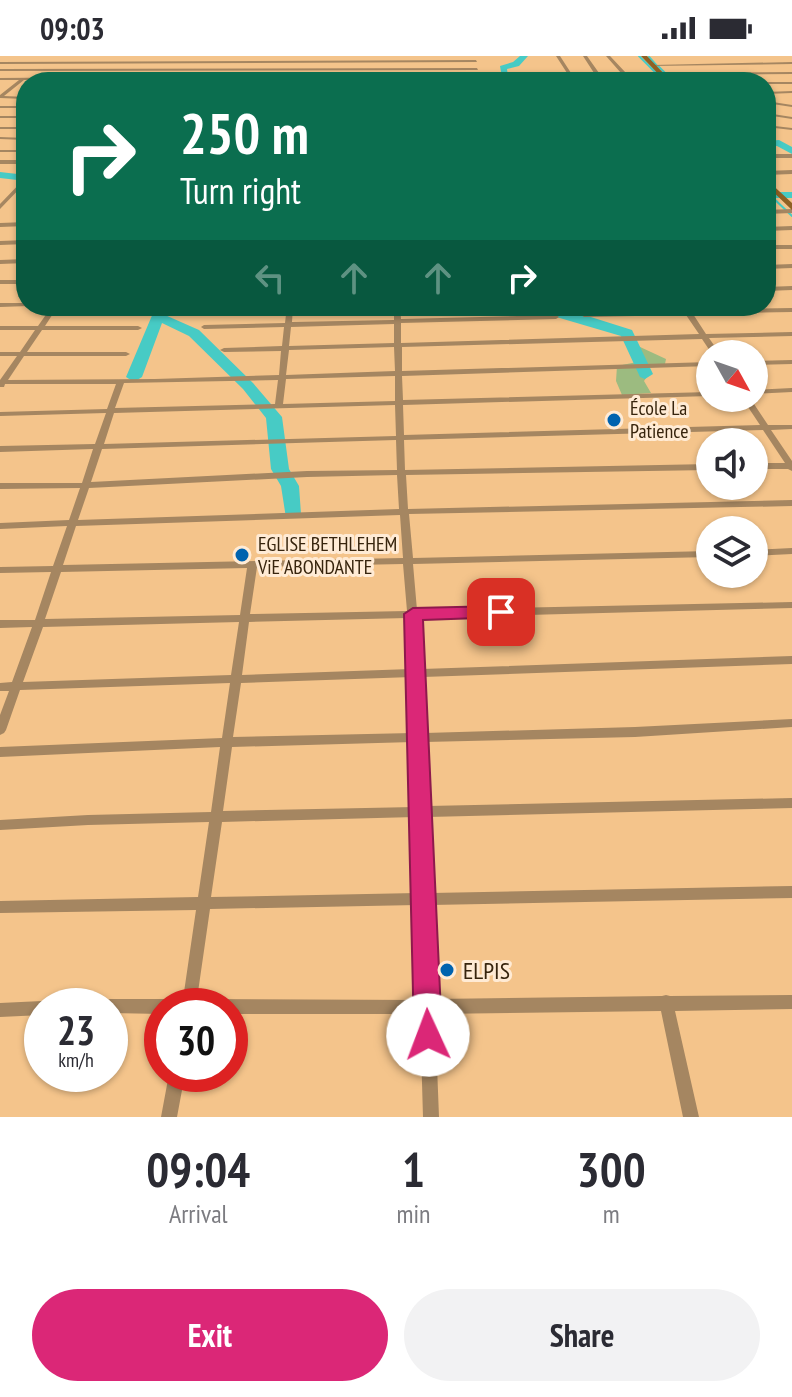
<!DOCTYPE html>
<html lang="en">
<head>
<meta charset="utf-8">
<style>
  body { margin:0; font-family:"PT Sans Narrow",sans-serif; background:#f2f2f3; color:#2b2b33; height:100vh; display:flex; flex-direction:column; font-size:30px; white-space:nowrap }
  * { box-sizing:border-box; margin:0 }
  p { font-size:26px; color:#7c7c81 }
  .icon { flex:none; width:44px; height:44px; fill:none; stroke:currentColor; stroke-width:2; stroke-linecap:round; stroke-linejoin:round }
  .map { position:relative; height:1061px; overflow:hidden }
  .drawer { display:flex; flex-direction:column; background:#fff; flex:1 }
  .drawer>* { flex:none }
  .top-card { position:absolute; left:16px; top:16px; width:760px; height:244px; border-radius:32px; box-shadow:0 2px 6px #0004; background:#0b6e4f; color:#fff; overflow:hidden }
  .needle { width:52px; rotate:130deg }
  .buttons { position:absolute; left:696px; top:284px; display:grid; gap:16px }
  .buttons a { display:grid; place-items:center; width:72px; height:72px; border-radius:50%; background:#fff; box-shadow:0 2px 6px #0004; font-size:40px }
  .speed { position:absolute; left:24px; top:932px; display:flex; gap:16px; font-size:40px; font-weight:700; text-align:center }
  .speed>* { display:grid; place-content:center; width:104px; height:104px; border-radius:50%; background:#fff; box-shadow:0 2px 6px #0004; line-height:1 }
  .speed small { font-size:20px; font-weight:400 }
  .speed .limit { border:12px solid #d22; background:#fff; color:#111 }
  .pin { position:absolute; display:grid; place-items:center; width:68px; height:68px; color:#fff; margin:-34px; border-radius:16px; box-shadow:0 4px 12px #0006 }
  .me { position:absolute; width:88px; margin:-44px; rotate:358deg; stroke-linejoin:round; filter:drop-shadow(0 0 6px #0008) }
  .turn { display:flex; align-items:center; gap:28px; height:168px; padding:0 32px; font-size:36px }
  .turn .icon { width:104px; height:104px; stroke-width:2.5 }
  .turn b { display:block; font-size:56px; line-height:68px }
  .lanes { display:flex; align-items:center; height:76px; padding:0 32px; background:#0003; justify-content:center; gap:40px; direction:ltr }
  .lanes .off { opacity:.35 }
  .eta { display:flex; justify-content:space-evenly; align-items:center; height:136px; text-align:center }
  .eta b { font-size:48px; font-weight:700; line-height:56px }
  .button { display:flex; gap:16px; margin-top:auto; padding:16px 32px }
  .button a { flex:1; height:92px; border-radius:48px; background:#db2777; color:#fff; font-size:32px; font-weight:700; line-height:92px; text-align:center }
  .button a+a { background:#f2f2f3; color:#2b2b33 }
  .status { display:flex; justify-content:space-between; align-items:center; height:56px; padding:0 40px; background:#fff; direction:ltr }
  .status svg { height:22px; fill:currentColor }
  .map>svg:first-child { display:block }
  .green { fill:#9cbb80 }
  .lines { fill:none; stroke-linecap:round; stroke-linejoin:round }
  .stream { stroke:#47cbc5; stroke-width:2 }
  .river { fill:#47cbc5; fill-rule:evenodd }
  .street { fill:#a58661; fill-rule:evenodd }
  .secondary { fill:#8f6124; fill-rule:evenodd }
  .route { fill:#db2777; stroke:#8e194d; stroke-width:2 }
  .poi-dot { fill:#0063af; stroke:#ffebd5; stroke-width:3 }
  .labels { text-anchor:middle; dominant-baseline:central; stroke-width:6; stroke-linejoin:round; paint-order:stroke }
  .poi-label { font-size:20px; fill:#37240d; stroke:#ffebd5; text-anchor:start }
  .near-poi-label { font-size:24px; fill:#37240d; stroke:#ffebd5; text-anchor:start }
</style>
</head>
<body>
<div class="status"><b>09:03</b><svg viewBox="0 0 49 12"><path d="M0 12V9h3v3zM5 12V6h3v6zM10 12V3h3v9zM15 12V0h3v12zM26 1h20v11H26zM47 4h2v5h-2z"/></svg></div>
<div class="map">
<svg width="792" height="1061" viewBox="0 0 792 1061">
  <rect width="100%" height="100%" fill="#f4c48b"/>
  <path class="green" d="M629,290H638L666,303L665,308H648L641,314L648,319L644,325L651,337L622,339L616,325L617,310L642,305Z"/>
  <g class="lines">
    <path class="stream" d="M639,0L658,19
      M649,1L657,10
      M658,10L667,19
      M481,21H539
      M544,21H570
      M572,21H598
      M391,22L478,21
      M771,140L792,160"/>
    <path class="river" d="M520,0H528L519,10L507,13L508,21H502L500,10L513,6Z
      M766,85L779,84L792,91V98L777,90L766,91Z
      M0,116L26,119V125L0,122Z
      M766,136H792V142H766Z
      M156,250H166L165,259L199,274L253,327L282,361L289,413L299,430L301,458L298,462H286L281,430L271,413L266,362L243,333L189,280L162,267L142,321L134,326L126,321Z
      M539,250H556L632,274L653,318L645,323L640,321L621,280L553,260Z"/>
    <path class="street" d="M556,0H560L571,17H594L583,0H587L599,17H621L606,0H610L626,17L792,16V18L628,19L630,22L628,23L624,19L600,20L601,21L599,22L596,20H573L574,22L572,23L569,20L24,24L4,40L26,41V43L0,42V39L19,24H0V22L567,17Z
      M476,4L477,6L0,8V6Z
      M792,6V8L651,10L653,9Z
      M477,12L478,14L0,15V13Z
      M765,26H792V28H766Z
      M792,35V37L766,38V36Z
      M766,45L792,49V51L766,47Z
      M0,50H26V52H0Z
      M766,57L792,61V63L766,59Z
      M0,60H26V62H0Z
      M766,69L792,72V74L766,71Z
      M0,71H26V73H0Z
      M0,81L26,82V84L0,83Z
      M0,94H26V96H0Z
      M766,98H792V102H766Z
      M0,104H26V108H0Z
      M792,114V118L766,119V115Z
      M26,121V126L0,153V148Z
      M792,153V157L766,158V154Z
      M26,166V170L0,171V167Z
      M792,170V174L766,175V171Z
      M26,184V188L0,189V185Z
      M766,189H792V193H766Z
      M26,203V207L0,208V204Z
      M792,208V212L766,213V209Z
      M0,224H26V228H0Z
      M792,230V234L766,235V231Z
      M0,247H26V250H29L0,251Z
      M52,250H58L45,270H138L142,272L138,274H42L27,296H126L130,298L126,300H24L8,324L155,323L279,319L281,295L224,296L220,294L224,292L282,290L284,271L204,273L201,271L204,269L285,267L287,250H293L292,266L394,264V250H400L401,263L556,259L559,261L556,263L401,267V287L699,278L686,259L584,261L581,259L584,257L684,255L687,253L690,254L792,252V256L693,258L706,278L792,276V280L709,282L720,298H712L702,283L402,291V315L710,306V310L402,320L403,344L710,336V340L403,349L404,379L760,369L742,342H750L768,369H792V373L771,374L792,405V415L788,413H754V407H785L763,374L404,384L405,414L710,408V414L406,419L408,453L792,444V450L409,458L413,502L710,495V501L413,508L417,554L792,546V552L418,562L422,613L792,600V608L423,621L425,677L635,671L792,663V671L635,681L425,686L428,750L792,742V752L428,761L431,837L792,830V842L431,849L435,943L662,940L666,939L670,940L792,939V953L675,955L699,1061H683L661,955L435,958L439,1061H423L420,958H230V950H162V958L110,957V950H103L105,945L110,943H183L196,854L0,857V845L198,841L209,766L88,769L0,774V764L88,759L211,756L220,691L0,701V691L222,682L230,627L20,634L6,674L4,677L0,679V659L9,635H0V627L12,626L32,571L0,572V564H35L51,516L0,517V511L53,510L67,470L0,473V467L69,464L80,432L0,433V427H82L93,393L0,396V390L95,388L106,357L0,360V356L107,353L116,328H5L4,331H0V324L17,300H0V296H20L35,274H0V270H38ZM394,268V287L289,290L291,271ZM394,291L395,315L286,319L289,294ZM395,320V345L283,348L286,323ZM278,324L275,348L115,352L124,327ZM395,349L396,380L104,388L114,357ZM396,384L397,414L307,415L91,426L102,393ZM397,419L399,453L78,464L89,432L307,421ZM400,459L403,502L63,509L76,470ZM403,508L407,555L250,558L257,511ZM247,512L240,559L45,563L61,516ZM407,562L411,613L242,619L249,566ZM239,566L231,619L23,626L43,571ZM412,621L413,677L233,681L241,627ZM413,686L415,751L223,755L232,691ZM415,761L417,837L211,841L222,766ZM417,849L420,944L197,943L210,853Z
      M792,304V308L754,309V305Z
      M792,332V336L754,338V334Z
      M792,492V498L754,500V494Z
      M42,945L47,947L49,950H42V959L0,961V947Z
      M169,1018H185L177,1061H161Z"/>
    <path class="secondary" d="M641,0H647L672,26H666Z
      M766,123L792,147V154L766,129Z"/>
  </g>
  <path class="route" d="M501,550L507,551L510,556L507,561L423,564L442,979L438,989L428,993L418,989L414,979L404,558L413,552Z"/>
  <g class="poi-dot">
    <circle cx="614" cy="364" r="8"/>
    <circle cx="242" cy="499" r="8"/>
    <circle cx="447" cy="914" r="8"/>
  </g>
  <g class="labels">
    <g class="poi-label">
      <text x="630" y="352">École La<tspan x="630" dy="23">Patience</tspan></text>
      <text x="258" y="488">EGLISE BETHLEHEM<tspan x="258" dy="23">ViE ABONDANTE</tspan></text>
    </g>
    <g class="near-poi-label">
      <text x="463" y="914">ELPIS</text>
    </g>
  </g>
</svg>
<div class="buttons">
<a><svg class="needle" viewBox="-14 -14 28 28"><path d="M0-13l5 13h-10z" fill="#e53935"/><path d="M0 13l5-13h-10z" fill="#7c7c81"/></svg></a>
<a><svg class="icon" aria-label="sound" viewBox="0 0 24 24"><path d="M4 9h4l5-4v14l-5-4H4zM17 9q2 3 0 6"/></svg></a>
<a><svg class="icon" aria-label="layers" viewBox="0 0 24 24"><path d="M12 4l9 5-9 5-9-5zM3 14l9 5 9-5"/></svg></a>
</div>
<div class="speed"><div>23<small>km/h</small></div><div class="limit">30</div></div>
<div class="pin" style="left:501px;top:556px;background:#d93025"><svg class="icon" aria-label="arrive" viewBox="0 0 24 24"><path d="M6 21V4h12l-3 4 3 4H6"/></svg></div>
<svg class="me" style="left:428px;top:979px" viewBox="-20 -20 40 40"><circle r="19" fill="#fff"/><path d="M0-13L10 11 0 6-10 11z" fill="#db2777"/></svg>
<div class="top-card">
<div class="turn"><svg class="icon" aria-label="right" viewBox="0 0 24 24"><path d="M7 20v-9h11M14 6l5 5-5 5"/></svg><div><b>250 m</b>Turn right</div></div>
<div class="lanes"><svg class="icon off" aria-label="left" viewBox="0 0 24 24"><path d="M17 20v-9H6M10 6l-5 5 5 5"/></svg><svg class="icon off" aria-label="ahead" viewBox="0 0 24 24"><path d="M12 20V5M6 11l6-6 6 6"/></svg><svg class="icon off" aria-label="ahead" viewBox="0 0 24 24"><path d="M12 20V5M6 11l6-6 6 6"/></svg><svg class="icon" aria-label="right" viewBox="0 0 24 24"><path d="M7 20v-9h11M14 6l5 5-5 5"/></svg></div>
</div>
</div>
<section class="drawer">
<div class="eta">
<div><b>09:04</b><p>Arrival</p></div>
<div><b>1</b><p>min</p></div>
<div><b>300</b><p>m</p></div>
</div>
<div class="button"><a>Exit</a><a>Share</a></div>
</section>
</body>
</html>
